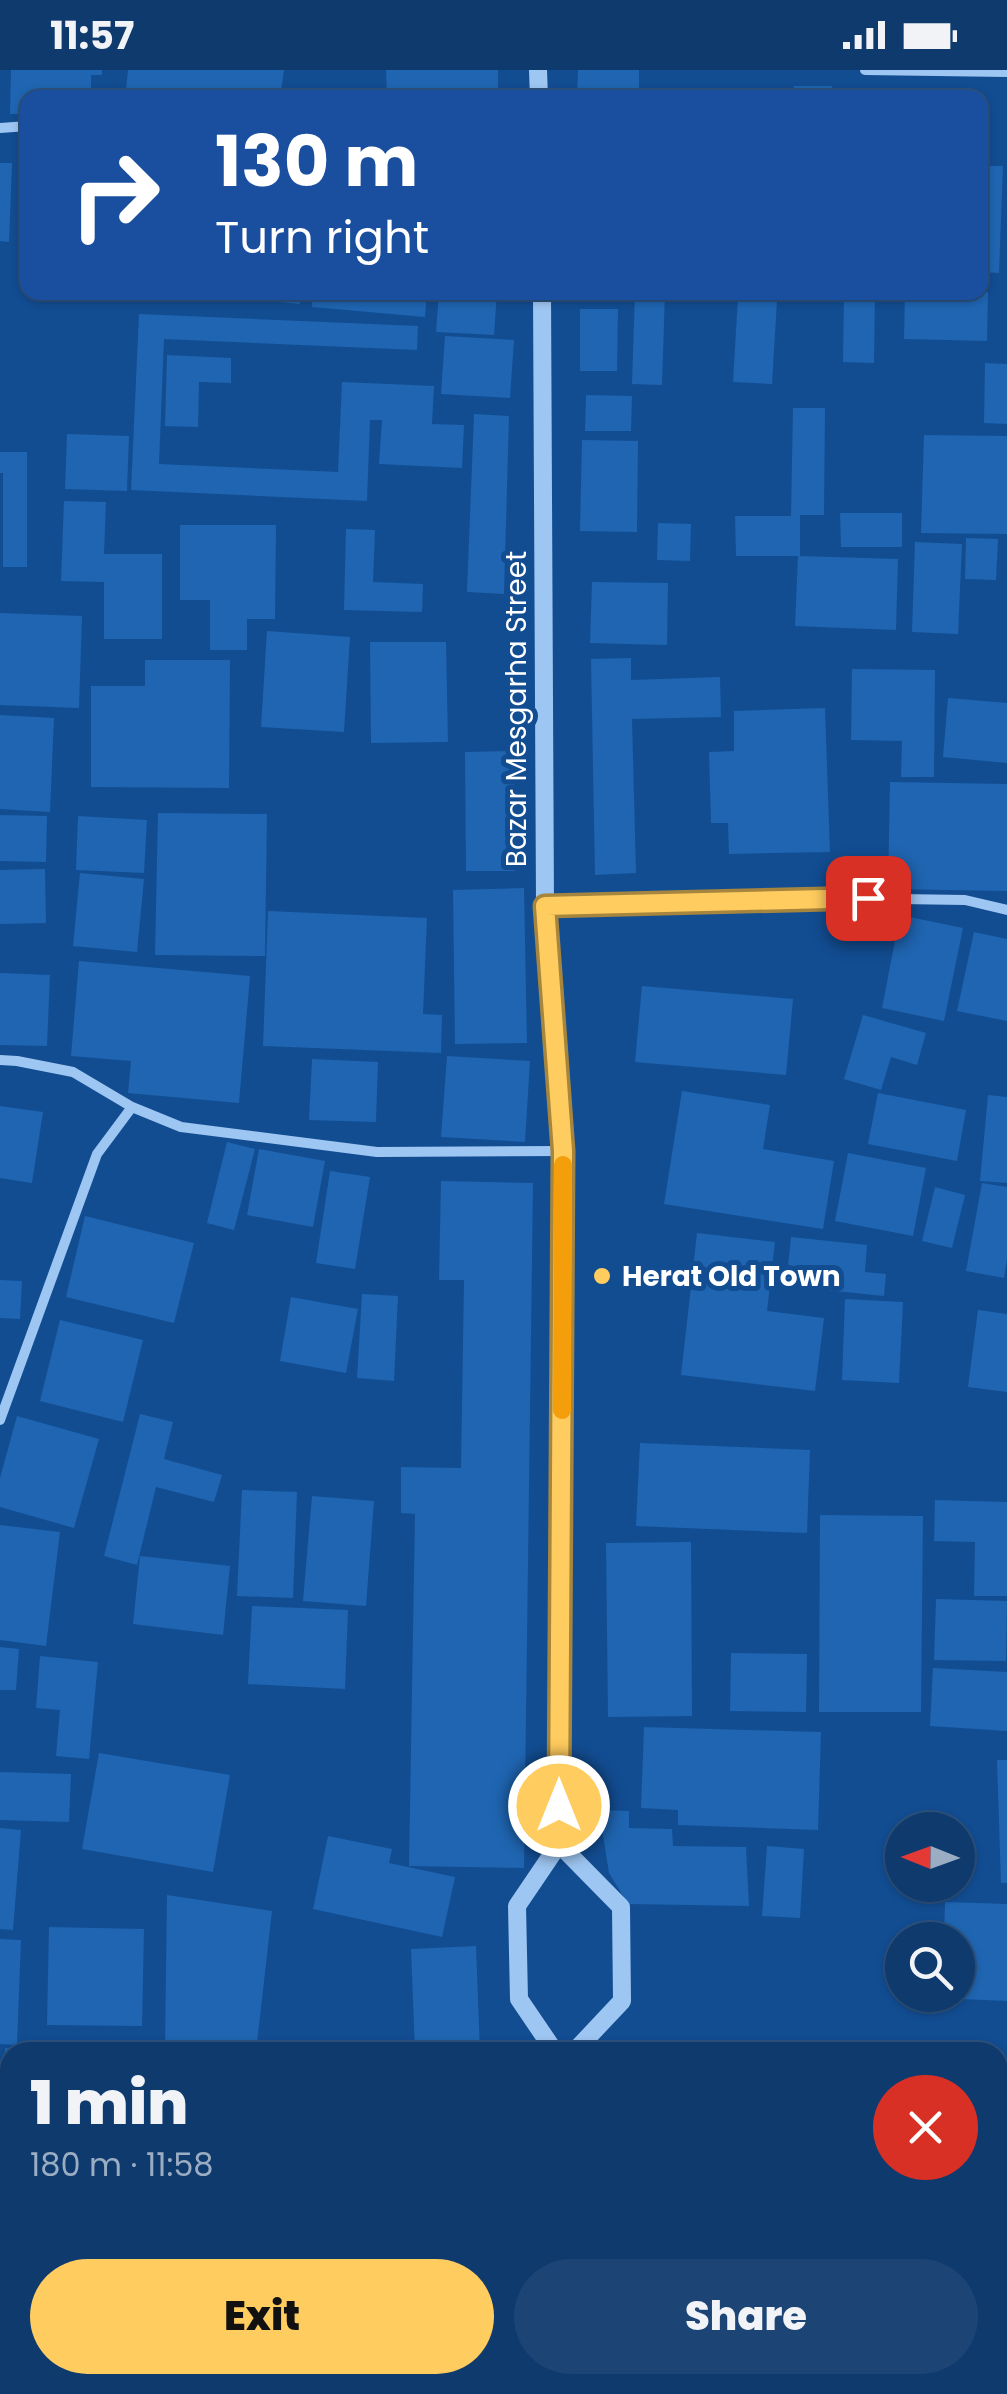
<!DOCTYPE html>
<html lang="en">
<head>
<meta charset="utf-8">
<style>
  body { margin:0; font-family:Poppins,sans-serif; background:#1c4576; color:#f1f3f6; height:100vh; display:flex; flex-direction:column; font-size:38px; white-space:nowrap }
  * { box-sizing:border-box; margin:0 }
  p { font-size:32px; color:#9badc2 }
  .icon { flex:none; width:55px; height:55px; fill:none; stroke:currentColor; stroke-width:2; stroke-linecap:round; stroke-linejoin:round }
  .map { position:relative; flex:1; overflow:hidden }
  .drawer { position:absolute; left:0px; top:1972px; width:1008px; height:352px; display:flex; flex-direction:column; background:#0e3a6e; border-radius:30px 30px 0 0; box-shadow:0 2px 8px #0004,0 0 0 2px #2e5481 }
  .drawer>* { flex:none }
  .top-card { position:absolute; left:20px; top:20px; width:968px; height:210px; border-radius:20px; box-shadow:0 2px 8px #0004,0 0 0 2px #2e5481; background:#1a4fa0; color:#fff; overflow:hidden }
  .needle { width:65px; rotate:271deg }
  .tools { position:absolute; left:885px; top:1742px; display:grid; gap:20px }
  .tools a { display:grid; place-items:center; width:90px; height:90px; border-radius:50%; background:#0e3a6e; box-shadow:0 2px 8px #0004,0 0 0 2px #2e5481; font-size:50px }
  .pin { position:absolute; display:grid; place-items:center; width:85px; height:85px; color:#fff; margin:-42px; border-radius:20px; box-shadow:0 5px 15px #0006 }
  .me { position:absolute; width:110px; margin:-55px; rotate:0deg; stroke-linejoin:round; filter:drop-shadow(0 0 8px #0008) }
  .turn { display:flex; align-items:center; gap:35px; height:210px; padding:0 30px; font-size:45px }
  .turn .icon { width:130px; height:130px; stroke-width:2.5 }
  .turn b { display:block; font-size:70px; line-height:85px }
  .round { display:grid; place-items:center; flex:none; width:105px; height:105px; border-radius:52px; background:#1c4576 }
  .head { display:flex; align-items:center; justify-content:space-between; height:170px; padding:0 30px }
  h1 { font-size:60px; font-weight:800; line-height:75px }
  .action { display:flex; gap:20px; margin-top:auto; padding:20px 30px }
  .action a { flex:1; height:115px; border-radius:60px; background:#ffcc5f; color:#111; font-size:40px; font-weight:800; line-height:115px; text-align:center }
  .action a+a { background:#1c4576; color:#f1f3f6 }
  .status { display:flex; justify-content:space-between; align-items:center; height:70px; padding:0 50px; background:#0e3a6e; direction:ltr }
  .status svg { height:28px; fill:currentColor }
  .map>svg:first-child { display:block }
  .building { fill:#1f65b1 }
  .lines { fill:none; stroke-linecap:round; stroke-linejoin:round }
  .minor { stroke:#9ec6f2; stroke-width:10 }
  .tertiary { stroke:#9ec6f2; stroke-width:18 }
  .route-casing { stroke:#a6853e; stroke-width:25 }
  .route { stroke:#ffcc5f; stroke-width:18 }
  .slow { stroke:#f59e0b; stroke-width:18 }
  .poi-dot { fill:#ffcc5f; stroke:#124d92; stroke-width:4 }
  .labels { text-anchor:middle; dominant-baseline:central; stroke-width:10; stroke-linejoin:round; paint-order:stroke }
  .street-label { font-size:28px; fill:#fff; stroke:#124d92 }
  .poi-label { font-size:28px; font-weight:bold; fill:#fff; stroke:#124d92; text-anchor:start }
</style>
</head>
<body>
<div class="status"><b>11:57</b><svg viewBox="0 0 49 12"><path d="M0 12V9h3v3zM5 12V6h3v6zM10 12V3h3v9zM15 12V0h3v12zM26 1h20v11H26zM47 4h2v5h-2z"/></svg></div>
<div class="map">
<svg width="1007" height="2324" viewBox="0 0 1007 2324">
  <rect width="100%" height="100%" fill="#124d92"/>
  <path class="building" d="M11,0H102V5H91V28H28V44H10Z
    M128,0H284L280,28H190L126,20Z
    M386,0H498V28H409V25H387Z
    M578,0H639V28H577Z
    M794,16H832L831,28H794Z
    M0,93H12L9,172L0,171Z
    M980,96H1003L999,203L980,202Z
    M221,222H301L300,234L220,226Z
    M313,222H427L425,247L312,237Z
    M439,222H497L494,265L436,262Z
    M635,222H665L662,315L632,314Z
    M844,222H875L874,293L843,292Z
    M905,222H988L987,271L904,269Z
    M738,227L777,230L772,314L733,312Z
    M580,239H618L617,301H580Z
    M139,244L418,256L417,280L164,269L159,394L338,402L342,312L434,316L432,354L464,355L462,398L379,394L382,350H370L367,431L131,420Z
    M445,266L514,270L510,328L441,324Z
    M167,285L231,288V313L199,312L198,357L165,356Z
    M985,293L1007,294V354L984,353Z
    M586,325L632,326L631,361H585Z
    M793,338H825L824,445H800V486H736L735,446H791Z
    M474,344L509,346L504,524L467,522Z
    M67,364L129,366L127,421L65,419Z
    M924,365L1007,366V464L921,463Z
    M582,370L638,371L637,462L580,461Z
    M0,382H27V497H3V403H0Z
    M64,431L106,432L104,484H162V569H104V512L61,511Z
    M840,443H902V477H841Z
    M658,453L691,454L690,491L657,490Z
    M180,455H276L275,549H247V580H210V530H180Z
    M346,459L375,460L373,512L423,514L422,542L344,540Z
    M966,468L998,469L996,510L965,509Z
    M915,472L962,474L958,564L912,562Z
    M798,486L898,489L896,560L795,556Z
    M592,512L668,513L667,575L590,573Z
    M0,543L82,546L79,638L0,635Z
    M267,561L350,567L344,662L261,657Z
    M370,572H446L448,672L371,673Z
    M631,588V610L720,607L721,647L632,649L636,803L595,805L591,589Z
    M145,590H230L229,718L91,717V616H145Z
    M852,599L935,600L934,707H901L902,671L851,670Z
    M948,628L1007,633V693L943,687Z
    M825,638L830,782L729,784L728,753H711L709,682L734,681V641Z
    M0,645L54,648L50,742L0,739Z
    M514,681L515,801H466L465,682Z
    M890,712L1007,714V821L888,819Z
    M158,743L267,744L265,886L155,885Z
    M0,745L47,746L46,792L0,791Z
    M78,746L147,750L144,803L76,800Z
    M45,799L46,853L0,854V800Z
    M80,803L144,809L137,882L73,876Z
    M524,818L527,973L455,974L453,820Z
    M268,841L427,848L423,944L442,945L441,983L263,976Z
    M900,845L963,858L944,951L882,938Z
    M974,862L1007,869V951L957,941Z
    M79,891L250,906L239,1033L128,1023L131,991L71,986Z
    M0,903L50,905L47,976L0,975Z
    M642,916L793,929L786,1005L635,992Z
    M863,945L926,963L917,995L891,987L881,1020L844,1009Z
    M447,986L530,991L525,1072L441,1067Z
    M312,989L378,992L376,1052L309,1050Z
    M682,1021L770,1035L763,1079L834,1091L823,1159L664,1134Z
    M878,1023L966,1040L957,1091L868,1074Z
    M988,1025L1007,1027V1113L980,1111Z
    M0,1036L43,1042L32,1113L0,1108Z
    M227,1072L255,1079L234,1160L207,1153Z
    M259,1079L325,1091L313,1157L247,1145Z
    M848,1083L926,1098L913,1166L835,1151Z
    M330,1101L370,1107L355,1199L316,1193Z
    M441,1111L533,1113L524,1798L409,1796L415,1444L401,1443V1397L461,1398L464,1210H439Z
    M982,1113L1007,1117V1189L1004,1208L966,1201Z
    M935,1117L965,1125L952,1178L922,1171Z
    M85,1146L194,1173L174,1253L66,1227Z
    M697,1163L775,1172L767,1241L824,1248L815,1321L681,1305Z
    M791,1167L867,1175L865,1202L886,1204L884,1226L786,1216Z
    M0,1210L22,1211L20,1249L0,1248Z
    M362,1224L398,1226L394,1311L357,1308Z
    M291,1227L358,1239L346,1303L280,1291Z
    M845,1229L903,1232L899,1313L842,1310Z
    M978,1240L1007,1244V1322L968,1317Z
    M60,1250L143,1270L123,1352L40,1331Z
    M140,1344L173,1352L164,1389L222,1405L214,1432L156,1417L137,1495L104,1486Z
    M17,1346L99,1369L74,1458L0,1437V1408Z
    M640,1373L810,1380L807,1463L636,1456Z
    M242,1420L297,1422L293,1528L237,1526Z
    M312,1426L374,1431L366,1536L303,1531Z
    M935,1430L1007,1432V1526H974L975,1472L934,1471Z
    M820,1445L923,1446L921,1642H819Z
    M0,1455L60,1462L46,1576L0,1570Z
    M691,1472L692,1646L608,1647L606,1473Z
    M140,1486L230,1496L223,1565L133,1554Z
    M936,1529L1007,1531L1006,1591L934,1590Z
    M252,1536L348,1540L345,1619L248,1614Z
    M0,1577L19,1579L16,1620H0Z
    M731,1583L807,1584L806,1642L730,1641Z
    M40,1586L98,1592L89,1689L56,1686L60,1640L36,1638Z
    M933,1598L1007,1602V1661L930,1656Z
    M644,1657L821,1662L818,1760L678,1755V1740L641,1738Z
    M99,1683L230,1705L213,1802L82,1779Z
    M997,1690H1007V1813H1001Z
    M0,1702L71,1704L69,1752L0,1750Z
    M599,1740L629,1741V1758L672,1759L673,1776L746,1777L749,1836L628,1834L609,1803Z
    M0,1758L21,1760L13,1860L0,1859Z
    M328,1766L392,1779L389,1793L455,1807L442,1867L313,1839Z
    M767,1776L804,1779L800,1848L762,1846Z
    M167,1825L272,1841L256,1982H223L165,1975Z
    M945,1832L1007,1834V1931L960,1929L962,1882H958V1870H944Z
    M49,1857L144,1859L142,1956L47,1955Z
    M0,1869L21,1870L17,1975L0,1974Z
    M476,1876L480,1982H415L411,1879Z
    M5,1978L59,1979V1982H10V2141L0,2140Z
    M998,1993L1007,1994V2153H998Z
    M998,2248H1007V2324H691L692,2315H998Z
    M192,2315H302L301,2324H192Z
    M400,2315H441V2324H400Z
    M455,2315H486V2324H455Z
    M490,2315H546V2324H490Z"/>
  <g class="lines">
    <path class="minor" d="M865,0L1007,2
      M0,58L28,56
      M545,835L835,828L965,830L1007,840
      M0,990L17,991L73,1002L132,1037L181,1057L377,1082L563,1081
      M0,1350L97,1084L132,1037"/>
    <path class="tertiary" d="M538,0L539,28
      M542,222L545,835L563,1081L559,1774L517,1836L519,1929L555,1982
      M559,1774L621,1837L622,1931L574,1982
      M573,2315V2324"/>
  </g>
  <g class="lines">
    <defs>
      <path id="route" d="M559,1736L563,1081L545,836L868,828"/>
    </defs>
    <use href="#route" class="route-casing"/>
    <use href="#route" class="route"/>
    <path class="slow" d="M562,1340L563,1095"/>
  </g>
  <circle class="poi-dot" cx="602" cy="1206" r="10"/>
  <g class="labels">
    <g class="street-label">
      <text transform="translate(516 639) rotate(-90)">Bazar Mesgarha Street</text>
    </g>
    <g class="poi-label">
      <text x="622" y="1206">Herat Old Town</text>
    </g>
  </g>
</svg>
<div class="tools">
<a><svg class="needle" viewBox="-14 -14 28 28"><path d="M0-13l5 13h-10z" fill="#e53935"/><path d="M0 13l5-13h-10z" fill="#9badc2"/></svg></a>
<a><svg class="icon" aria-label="search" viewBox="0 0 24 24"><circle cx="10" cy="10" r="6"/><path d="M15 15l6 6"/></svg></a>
</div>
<div class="pin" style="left:868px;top:828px;background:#d93025"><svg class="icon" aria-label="arrive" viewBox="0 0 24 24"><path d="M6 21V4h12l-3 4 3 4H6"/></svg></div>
<svg class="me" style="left:559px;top:1736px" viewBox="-20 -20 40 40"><circle r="17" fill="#ffcc5f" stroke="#fff" stroke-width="3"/><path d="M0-11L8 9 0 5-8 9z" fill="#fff"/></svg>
<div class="top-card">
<div class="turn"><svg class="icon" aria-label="right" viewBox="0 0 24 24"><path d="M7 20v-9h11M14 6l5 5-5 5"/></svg><div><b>130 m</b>Turn right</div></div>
</div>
<section class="drawer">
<div class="head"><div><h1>1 min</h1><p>180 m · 11:58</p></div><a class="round" style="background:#d93025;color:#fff"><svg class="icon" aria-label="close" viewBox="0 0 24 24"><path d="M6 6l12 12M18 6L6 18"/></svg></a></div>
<div class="action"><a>Exit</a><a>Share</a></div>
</section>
</div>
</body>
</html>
